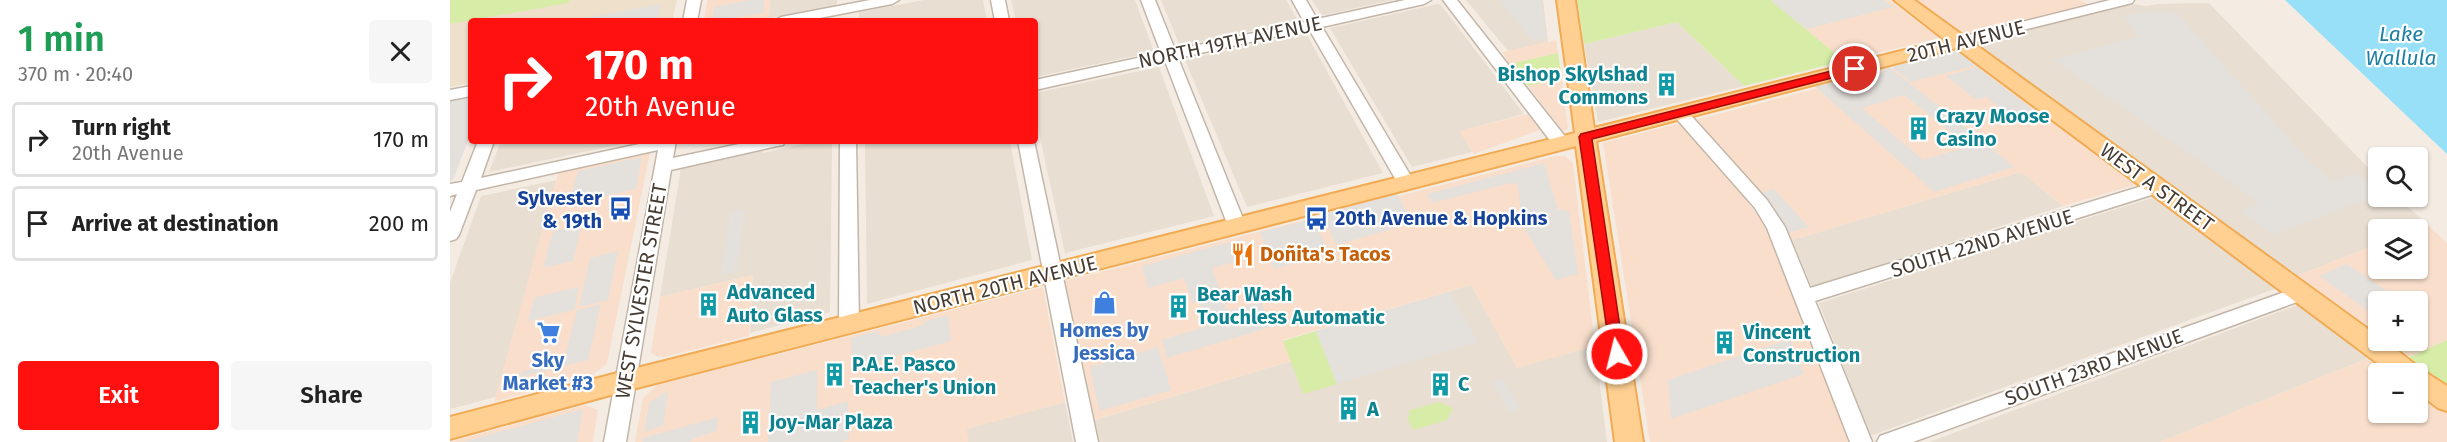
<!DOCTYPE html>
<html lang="en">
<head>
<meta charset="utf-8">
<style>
  body { margin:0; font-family:"Fira Sans",sans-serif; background:#f6f6f6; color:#222; height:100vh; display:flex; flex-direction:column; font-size:22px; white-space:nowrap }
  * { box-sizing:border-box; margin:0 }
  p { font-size:20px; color:#767676 }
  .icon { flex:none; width:33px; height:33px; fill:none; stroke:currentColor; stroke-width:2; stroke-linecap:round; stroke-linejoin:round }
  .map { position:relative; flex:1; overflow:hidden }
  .sheet { display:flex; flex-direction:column; background:#fff; width:450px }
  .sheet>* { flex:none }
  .guide { position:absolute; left:18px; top:18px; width:570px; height:126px; border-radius:6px; box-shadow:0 2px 4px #0004; background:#ff110f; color:#fff; overflow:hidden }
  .tools { position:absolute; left:1918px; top:147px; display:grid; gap:12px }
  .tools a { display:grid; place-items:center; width:60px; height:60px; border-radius:6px; background:#fff; box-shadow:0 2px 4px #0004; font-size:30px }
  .pin { position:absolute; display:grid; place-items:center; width:51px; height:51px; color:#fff; margin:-26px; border:3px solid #fff; border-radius:50%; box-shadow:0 2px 6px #0007 }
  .me { position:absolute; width:66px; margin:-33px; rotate:352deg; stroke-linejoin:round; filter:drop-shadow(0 0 4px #0008) }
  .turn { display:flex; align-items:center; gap:21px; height:126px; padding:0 18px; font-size:27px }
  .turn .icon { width:78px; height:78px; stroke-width:2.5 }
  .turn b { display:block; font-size:42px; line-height:51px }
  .round { display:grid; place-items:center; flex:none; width:63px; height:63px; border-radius:6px; background:#f6f6f6 }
  .headline { display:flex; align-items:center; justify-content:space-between; height:102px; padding:0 18px }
  h1 { font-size:36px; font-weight:600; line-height:45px; color:#1e9e55 }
  .button { display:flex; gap:12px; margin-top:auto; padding:12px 18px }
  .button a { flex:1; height:69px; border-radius:6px; background:#ff110f; color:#fff; font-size:24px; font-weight:600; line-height:69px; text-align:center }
  .button a+a { background:#f6f6f6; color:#222 }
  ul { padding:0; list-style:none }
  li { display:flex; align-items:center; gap:18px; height:75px; margin:0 12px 9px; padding:0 6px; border:3px solid #e0e0e0; border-radius:6px }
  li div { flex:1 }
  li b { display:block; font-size:22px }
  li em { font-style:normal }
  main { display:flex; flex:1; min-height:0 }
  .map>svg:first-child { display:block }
  .residential { fill:#e8ded1 }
  .commercial { fill:#f9dfcb; fill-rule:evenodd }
  .education { fill:#efe0cb }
  .green { fill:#d7eda7 }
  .parking { fill:#e4e0dc; fill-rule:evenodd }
  .water { fill:#98dff8 }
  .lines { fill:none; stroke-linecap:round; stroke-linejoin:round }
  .minor-casing { stroke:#c3b6a8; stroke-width:3 }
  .major-casing { stroke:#f1ab54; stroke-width:4 }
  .minor { fill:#fff; fill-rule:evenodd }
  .major { fill:#ffd091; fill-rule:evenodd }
  .route { fill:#ff110f; stroke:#a60b0a; stroke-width:1.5 }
  .labels { text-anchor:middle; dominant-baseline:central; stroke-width:4.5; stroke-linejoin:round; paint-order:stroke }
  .street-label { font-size:20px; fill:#463c33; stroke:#fff }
  .culture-label { font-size:20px; font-weight:bold; fill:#0d838f; stroke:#fff; text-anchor:start }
  .transit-label { font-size:20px; font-weight:bold; fill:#164399; stroke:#fff; text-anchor:end }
  .food-label { font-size:20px; font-weight:bold; fill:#c56008; stroke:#fff; text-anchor:start }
  .shop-label { font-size:20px; font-weight:bold; fill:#366cbe; stroke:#fff }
  .water-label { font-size:21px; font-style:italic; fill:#1e7fa4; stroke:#fff }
</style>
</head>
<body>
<main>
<section class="sheet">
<div class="headline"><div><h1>1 min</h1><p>370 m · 20:40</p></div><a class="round"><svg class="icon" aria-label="close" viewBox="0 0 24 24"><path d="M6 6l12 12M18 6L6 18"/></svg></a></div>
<ul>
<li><svg class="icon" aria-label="right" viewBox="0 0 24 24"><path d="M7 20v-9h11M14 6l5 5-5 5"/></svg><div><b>Turn right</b><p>20th Avenue</p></div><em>170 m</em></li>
<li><svg class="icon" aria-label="arrive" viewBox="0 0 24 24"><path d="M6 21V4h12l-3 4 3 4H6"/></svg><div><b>Arrive at destination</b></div><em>200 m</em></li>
</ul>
<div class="button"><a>Exit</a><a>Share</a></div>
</section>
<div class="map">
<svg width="1997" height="442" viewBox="0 0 1997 442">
  <rect width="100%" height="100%" fill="#f4ece3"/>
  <path class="residential" d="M320,0H387V6L319,18Z
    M474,0H533L537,21H409V12Z
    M561,0H685L704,52L585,77V21H566Z
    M711,0H836L848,21L730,46Z
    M862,0H943L874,15L871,14Z
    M1016,0H1093L1098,42L1058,51Z
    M1759,3L1929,179V196L1947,197L1977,224L1964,229L1929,230V243L1842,278L1522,45L1679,4L1697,6L1708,4Z
    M988,4L991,5L1074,114L1010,131L1022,152L962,167L880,28Z
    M1227,22L1294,86L1148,122L1134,44Z
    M856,33L933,173L797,207L735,60Z
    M709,67L764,216L615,253L585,114V93Z
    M51,141H186L39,172Z
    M366,141H382L380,312L300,333L303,275L210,297L231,168L313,150V153Z
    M415,141H560L582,260L417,304Z
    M1571,172L1613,206L1362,287L1342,240Z
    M107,180L46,397L0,409V283L31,196Z
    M1708,196L1830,287L1420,436L1369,303Z
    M1021,285L1067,367L1145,346L1157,442H649L645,420L841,361L833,341Z
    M1853,303L1924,356L1710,442H1479Z
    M615,402L623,442H518L516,429Z"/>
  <path class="commercial" d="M257,0H320L319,18L304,21H254Z
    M1321,0H1439L1489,38L1394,61Z
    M1467,0H1631L1641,6L1516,36Z
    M1106,40L1108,53L1060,64L1052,52Z
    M1512,51L1691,183L1613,206L1571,172L1342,240L1327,212L1308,188L1245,120Z
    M1112,79L1118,129L1113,131L1078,86Z
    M1078,114L1090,130L1024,154L1009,131Z
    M1230,123L1293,196L1313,223L1325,248L1399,442H1200L1153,143Z
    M200,153L157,364L142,375L44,402L108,173Z
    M1105,156H1115L1123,163L1145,346L1067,368L1021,285L833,340L841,361L645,420L615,281Z
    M1977,224L1997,243V340L1953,360L1842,278L1929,243V268H1968V230L1964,229ZM1929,302H1968V340H1929Z
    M303,275L299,336L214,357L205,356L201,352L210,297Z
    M593,287L615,402L517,429L518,442H185L193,398L207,385Z
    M1924,356L1947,373L1929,374V412H1968V389L1997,411V442H1710Z
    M135,405L148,410L143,442H0Z"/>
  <path class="education" d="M0,0H227L222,21H21V83L0,87Z"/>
  <path class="green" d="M0,0H120L118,3L0,24Z
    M1127,0H1321L1394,61L1294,86L1227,22L1134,44Z
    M1108,53L1112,79L1078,86L1060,64Z
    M866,331L887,384L853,394L833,341Z
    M1997,340V391L1953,360Z
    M989,402L1003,408L997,420L963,430L957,417L960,415L958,411Z"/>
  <path class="parking" d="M300,0H314V13L262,21L264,7Z
    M1052,0H1091L1096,38L1083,41L1050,2Z
    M1326,0H1434L1443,7L1356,29L1321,1Z
    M211,4L207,21H117Z
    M1691,12H1726L1863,165L1867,166L1882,182L1905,173L1929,188V195L1823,235L1790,211L1810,203L1604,60L1689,36L1673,16Z
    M1501,51L1510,52L1527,65L1461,82L1442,67Z
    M1437,65L1534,142L1564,167L1484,192L1363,85L1432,73ZM1454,95L1518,146L1517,147L1473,160L1412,108Z
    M1527,67L1586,112L1564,119L1536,97L1526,100L1496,76Z
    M21,96V133L3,180L0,181V100Z
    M192,157L186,189L119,204L128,171Z
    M1094,163L1108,210L1119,211L1128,274L1106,280L1072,225L1068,185L1060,183L982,203L977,194Z
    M1324,189L1359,227L1338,233L1324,207L1311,193Z
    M947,194L963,223L886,245L872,214Z
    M295,209L287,272L271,275L280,212Z
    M864,219L879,254L824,269L810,232Z
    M132,224L123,261L93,268L103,231Z
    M791,239L799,258L762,268L777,311L811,302L821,327L717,358L712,340L758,326L749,301L742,303L734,278L698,288L692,266Z
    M168,251L158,300L129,307L140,258Z
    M1897,264L1943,295L1929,301V318L1869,276Z
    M129,287L124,310L78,321L85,297Z
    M1000,292L1027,342L887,384L866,331Z
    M151,304L138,360L70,377L71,372L114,361L127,310Z
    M498,315L501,341L402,368L401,338L429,331L430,337L474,325L476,321Z
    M1340,339L1354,374L1221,419L1218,380Z
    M708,347L721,390L649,411L640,367Z
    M367,370V410L398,401L399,439L391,442H318L321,382Z
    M1053,378L1071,409L1059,413L1042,382Z
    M218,391L213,426L194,432L199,403Z
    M133,409L127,442H13Z
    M268,417L266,431L244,438L240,442H193V438Z"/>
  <path class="water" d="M1835,0H1997V154Z"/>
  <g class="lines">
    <defs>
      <path id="minor" d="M237,0H251L247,21H233Z
        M420,0H449L442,4L354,21H324L331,17Z
        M541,0H555L559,21H545Z
        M691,0H705L725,50L854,22L842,0H856L867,19L955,0H981L974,4L872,27L965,183L962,187H950L859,29L728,58L796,226L793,230L787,232L781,230L778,226L715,61L585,90V80L711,53Z
        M993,0H1007L1117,139L1119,143L1117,147H1105Z
        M1660,0H1684L1682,3L1509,46L1502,42L1504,39Z
        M21,86V96L0,100V90Z
        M1230,108L1236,110L1317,200L1335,227L1360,288L1702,183H1714L1717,187L1714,191L1365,301L1422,442H1400L1317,228L1305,208L1224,116L1222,113Z
        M28,141H44L31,178L203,141H226L223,158L303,141H335L333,145L327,146L221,170L176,442H154L208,150L26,190L9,235L6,239L0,241V212L7,194L0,196V184L12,182Z
        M390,141H406L409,324L406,329L399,331L392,329L389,324Z
        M568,141H584L648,442H626Z
        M1851,286L1858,288L1861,293L1858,298L1463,442H1427L1430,436Z"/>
      <path id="major" d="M1107,0H1125L1144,128L1495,40L1444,0H1464L1929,337V340H1934L1972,370L1997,386V411L1988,408L1968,393V374H1942L1506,48L1146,141L1193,442H1165L1126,146L175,391L0,439V417L175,371L1125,133Z"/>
    </defs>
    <use href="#minor" class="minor-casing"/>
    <use href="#major" class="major-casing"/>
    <use href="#minor" class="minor"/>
    <use href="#major" class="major"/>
  </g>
  <path class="route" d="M1405,65L1411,69L1409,71L1142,139L1174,354L1172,358H1161L1129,137L1131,134Z"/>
  <defs>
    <symbol id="building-bare" viewBox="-9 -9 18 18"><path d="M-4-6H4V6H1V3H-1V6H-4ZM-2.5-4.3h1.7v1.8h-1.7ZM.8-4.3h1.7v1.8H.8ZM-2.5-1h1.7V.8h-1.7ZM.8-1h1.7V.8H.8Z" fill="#0f9aa8" stroke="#fff" stroke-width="2.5" paint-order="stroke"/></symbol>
    <symbol id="bus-bare" viewBox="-9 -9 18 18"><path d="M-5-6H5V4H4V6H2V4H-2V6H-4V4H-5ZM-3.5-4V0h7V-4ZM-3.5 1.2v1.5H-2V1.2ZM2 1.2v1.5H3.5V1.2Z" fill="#1a4fb4" stroke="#fff" stroke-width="2.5" paint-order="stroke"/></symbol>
    <symbol id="restaurant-bare" viewBox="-9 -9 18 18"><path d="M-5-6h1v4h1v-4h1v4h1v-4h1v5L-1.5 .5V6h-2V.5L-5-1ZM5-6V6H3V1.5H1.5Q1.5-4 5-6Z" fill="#e8710a" stroke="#fff" stroke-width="2.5" paint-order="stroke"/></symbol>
    <symbol id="shop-bare" viewBox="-9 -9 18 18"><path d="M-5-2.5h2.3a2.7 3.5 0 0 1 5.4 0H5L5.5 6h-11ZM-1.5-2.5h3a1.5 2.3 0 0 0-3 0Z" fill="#3f7fe0" stroke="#fff" stroke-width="2.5" paint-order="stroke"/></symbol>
    <symbol id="supermarket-bare" viewBox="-9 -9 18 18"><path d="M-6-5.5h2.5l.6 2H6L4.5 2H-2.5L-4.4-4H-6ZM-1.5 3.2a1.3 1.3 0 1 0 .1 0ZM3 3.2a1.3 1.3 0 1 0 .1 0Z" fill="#3f7fe0" stroke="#fff" stroke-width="2.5" paint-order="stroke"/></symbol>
  </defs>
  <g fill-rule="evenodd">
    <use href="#building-bare" x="1200" y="68" width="33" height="33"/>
    <use href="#building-bare" x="1452" y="112" width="33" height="33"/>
    <use href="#bus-bare" x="154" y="192" width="33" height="33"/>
    <use href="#bus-bare" x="850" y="202" width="33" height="33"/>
    <use href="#restaurant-bare" x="776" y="238" width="33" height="33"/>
    <use href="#shop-bare" x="638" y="286" width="33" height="33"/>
    <use href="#building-bare" x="242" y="288" width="33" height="33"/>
    <use href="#building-bare" x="712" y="290" width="33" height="33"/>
    <use href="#supermarket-bare" x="82" y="316" width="33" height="33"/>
    <use href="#building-bare" x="1258" y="326" width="33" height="33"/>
    <use href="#building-bare" x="368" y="358" width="33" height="33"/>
    <use href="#building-bare" x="974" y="368" width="33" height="33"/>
    <use href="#building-bare" x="882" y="392" width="33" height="33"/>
    <use href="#building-bare" x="284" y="406" width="33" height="33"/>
  </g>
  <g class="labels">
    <g class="street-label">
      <text transform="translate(1516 41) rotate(-14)">20TH AVENUE</text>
      <text transform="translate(780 42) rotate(-12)">NORTH 19TH AVENUE</text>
      <text transform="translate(1707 187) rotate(36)">WEST A STREET</text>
      <text transform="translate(1532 243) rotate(-17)">SOUTH 22ND AVENUE</text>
      <text transform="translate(555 285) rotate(-14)">NORTH 20TH AVENUE</text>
      <text transform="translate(191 291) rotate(-80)">WEST SYLVESTER STREET</text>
      <text transform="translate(1644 367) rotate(-20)">SOUTH 23RD AVENUE</text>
    </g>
    <g class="culture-label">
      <text x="1198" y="74" text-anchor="end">Bishop Skylshad<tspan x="1198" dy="23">Commons</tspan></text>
      <text x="1486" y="116">Crazy Moose<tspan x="1486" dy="23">Casino</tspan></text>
      <text x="277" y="292">Advanced<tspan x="277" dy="23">Auto Glass</tspan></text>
      <text x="747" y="294">Bear Wash<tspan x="747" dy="23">Touchless Automatic</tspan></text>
      <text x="1293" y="332">Vincent<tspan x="1293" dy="23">Construction</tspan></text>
      <text x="402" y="364">P.A.E. Pasco<tspan x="402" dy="23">Teacher's Union</tspan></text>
      <text x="1008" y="384">C</text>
      <text x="917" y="409">A</text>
      <text x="319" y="422">Joy-Mar Plaza</text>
    </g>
    <g class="transit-label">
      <text x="152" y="198">Sylvester<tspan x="152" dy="23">&amp; 19th</tspan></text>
      <text x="885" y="218" text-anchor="start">20th Avenue &amp; Hopkins</text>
    </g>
    <g class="food-label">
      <text x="810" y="254">Doñita's Tacos</text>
    </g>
    <g class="shop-label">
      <text x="654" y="330">Homes by<tspan x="654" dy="23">Jessica</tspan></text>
      <text x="98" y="360">Sky<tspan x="98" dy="23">Market #3</tspan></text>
    </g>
    <g class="water-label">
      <text x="1951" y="34">Lake<tspan x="1951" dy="24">Wallula</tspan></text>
    </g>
  </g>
</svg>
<div class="tools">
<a><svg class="icon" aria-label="search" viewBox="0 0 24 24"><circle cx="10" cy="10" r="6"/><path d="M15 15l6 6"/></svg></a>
<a><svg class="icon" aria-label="layers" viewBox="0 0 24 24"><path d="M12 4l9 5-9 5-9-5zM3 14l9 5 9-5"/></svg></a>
<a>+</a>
<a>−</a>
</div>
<div class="pin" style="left:1405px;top:69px;background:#d93025"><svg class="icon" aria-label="arrive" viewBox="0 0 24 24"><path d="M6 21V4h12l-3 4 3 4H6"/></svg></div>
<svg class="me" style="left:1167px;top:354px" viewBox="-20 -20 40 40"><circle r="17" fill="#ff110f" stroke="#fff" stroke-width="3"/><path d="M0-11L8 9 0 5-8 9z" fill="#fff"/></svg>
<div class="guide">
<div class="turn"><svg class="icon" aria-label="right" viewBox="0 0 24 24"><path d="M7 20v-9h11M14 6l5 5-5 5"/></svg><div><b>170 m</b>20th Avenue</div></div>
</div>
</div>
</main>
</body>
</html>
